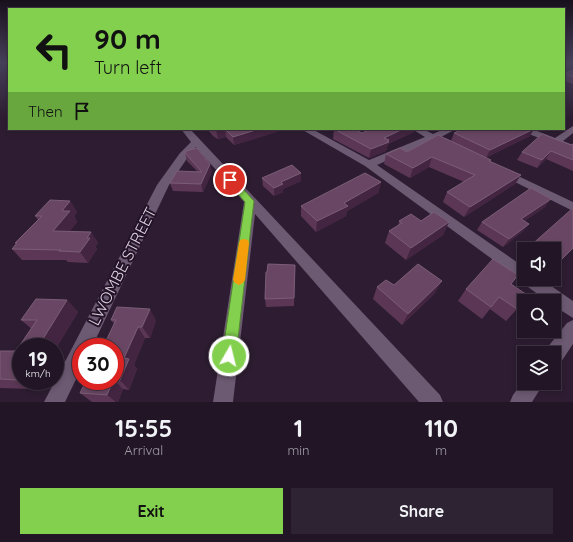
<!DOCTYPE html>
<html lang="en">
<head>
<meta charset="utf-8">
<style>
  body { margin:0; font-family:Quicksand,sans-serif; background:#2e2332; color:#f1f3f6; height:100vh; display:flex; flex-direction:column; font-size:15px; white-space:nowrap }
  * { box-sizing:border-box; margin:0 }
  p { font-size:13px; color:#a29fa7 }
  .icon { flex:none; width:22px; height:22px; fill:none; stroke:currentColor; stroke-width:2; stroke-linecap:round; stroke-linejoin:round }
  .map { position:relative; height:402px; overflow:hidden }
  .details { display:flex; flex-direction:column; background:#221626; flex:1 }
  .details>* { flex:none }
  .hud { position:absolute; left:8px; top:8px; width:557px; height:122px; border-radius:0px; box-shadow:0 2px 6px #0003,0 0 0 1px #3f3543; background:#83d04e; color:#111; overflow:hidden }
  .buttons { position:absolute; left:517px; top:242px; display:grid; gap:8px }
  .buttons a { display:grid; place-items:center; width:44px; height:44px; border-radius:0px; background:#221626; box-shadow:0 2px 6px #0003,0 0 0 1px #3f3543; font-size:20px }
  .speed { position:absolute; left:12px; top:338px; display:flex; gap:8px; font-size:20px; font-weight:700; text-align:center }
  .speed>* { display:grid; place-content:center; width:52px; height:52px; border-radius:50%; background:#221626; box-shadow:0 2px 6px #0003,0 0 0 1px #3f3543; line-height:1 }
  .speed small { font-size:10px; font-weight:400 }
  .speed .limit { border:6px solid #d22; background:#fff; color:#111 }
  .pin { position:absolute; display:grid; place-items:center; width:34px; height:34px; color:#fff; margin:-17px; border:2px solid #fff; border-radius:50%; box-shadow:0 1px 4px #0007 }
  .me { position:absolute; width:44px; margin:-22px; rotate:8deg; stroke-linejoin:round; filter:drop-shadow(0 0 3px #0008) }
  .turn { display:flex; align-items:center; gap:14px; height:84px; padding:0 20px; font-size:18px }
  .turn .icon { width:52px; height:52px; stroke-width:2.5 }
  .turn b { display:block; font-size:28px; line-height:34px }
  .then { display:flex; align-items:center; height:38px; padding:0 20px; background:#0003; gap:8px; font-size:15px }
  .eta { display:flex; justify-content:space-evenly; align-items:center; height:68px; text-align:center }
  .eta b { font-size:24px; font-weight:800; line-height:28px }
  .cta { display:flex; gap:8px; margin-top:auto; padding:8px 20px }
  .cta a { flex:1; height:46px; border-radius:0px; background:#83d04e; color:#111; font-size:16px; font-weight:800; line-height:46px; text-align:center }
  .cta a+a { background:#2e2332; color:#f1f3f6 }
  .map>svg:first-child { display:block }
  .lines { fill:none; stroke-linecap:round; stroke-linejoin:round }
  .minor { fill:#6c5972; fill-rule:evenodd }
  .wall { fill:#5b3755 }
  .shaded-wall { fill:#432541 }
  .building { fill:#694764; stroke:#7b5d78 }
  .route { fill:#83d04e; stroke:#558733 }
  .slow { fill:#f59e0b }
  .labels { text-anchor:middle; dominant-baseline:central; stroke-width:4; stroke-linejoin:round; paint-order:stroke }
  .near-street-label { font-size:16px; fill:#ddd2e0; stroke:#241328 }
</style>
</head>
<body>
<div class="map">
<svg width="573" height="402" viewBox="0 0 573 402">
  <rect width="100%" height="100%" fill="#2e1d32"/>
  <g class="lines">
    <path class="minor" d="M573,126V133L563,141L573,145V151L521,131L520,129H532L555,138Z
      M181,129H190L440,395L443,402H419L255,214L233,402H213L244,202L196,147L188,157L169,185L92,347H81V369L65,402H44L157,185L180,153L191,142Z
      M301,129H312L369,160L425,137L412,129H423L433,134L444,129H456L441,137L453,144L451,146H445L433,140L377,165L524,267V279H541L573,301V318L554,306V301H547L524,284L522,281L365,166Z
      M503,169L573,202V211L499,174L498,172L499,170Z
      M573,320V344L561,362L554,364V353H546L547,348L567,323Z
      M524,380V383H544L532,402H510L513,395Z"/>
  </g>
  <path class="wall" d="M573,70V84L564,81V73Z
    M207,129H286L234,145L226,137L218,139L213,136Z
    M334,129L362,133L414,132L388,144L386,151L369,158L333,139Z
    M454,133L530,136L486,157L490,162L521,175L515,184L464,217L443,202L447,192L464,182L429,167L410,178L384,164L386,154L407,152L451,141Z
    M573,144V171L546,159L537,168L517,160L522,152L571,145Z
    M185,153L212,172L203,192L173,191L170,183L197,171L187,161Z
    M301,173V181L283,189V192L274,196L263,186L262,178Z
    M381,182L378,193L347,211L346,216L316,232L301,216V206Z
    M70,201L77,212L74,216L77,222L69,232H91L98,243L95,247L97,249L88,263L68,262L66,260H22L12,249L16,244L15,243L38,220L35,216Z
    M545,207L524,221L529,224L522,232L503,247L477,230L482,222Z
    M399,221H421L449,222L443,235L406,260L385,243L389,231L398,226Z
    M529,247L573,248L554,268V249H527Z
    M524,253V258L522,256Z
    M295,265L294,306L266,307L265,299L267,272Z
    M511,284L517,309L506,321L490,309L482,319L458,301L466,289Z
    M394,285L435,293L402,325L373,299L377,287Z
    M67,300L78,312L55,350V347L21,381H37L32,389L0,388V351H16L32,329L21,320Z
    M111,320H156L150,338H145L134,365L137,369L129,390L123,389L118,402H92L80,393L86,381H115L114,324Z"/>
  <path class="shaded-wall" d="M573,63V67L565,70L567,65Z
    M223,129H225L226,137L218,139L216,130Z
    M259,129H286L234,145L233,137Z
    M403,129H415L414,132L388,144L386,151L369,158L371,149L384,138Z
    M534,129L530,136L486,158L490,150Z
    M551,151L546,159L537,168L542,160Z
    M432,157L429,167L410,178L413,168Z
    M210,164L212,172L203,192L201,184Z
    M301,173V181L283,189V192L274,196V188L281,182Z
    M521,175L515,184L464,217L470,207Z
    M381,182L378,193L347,211L346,216L316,232L317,221L344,203Z
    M551,199L545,207L515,228L521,219Z
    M70,201L77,212L74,216L77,222L61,242L53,231L62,211Z
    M449,222L443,235L406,260L411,248Z
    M529,224L522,232L503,247L509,239Z
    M91,232L98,243L95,247L97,249L88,263L80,252L87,238Z
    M442,281L435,293L402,325L408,314Z
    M67,300L78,312L55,350V347H38Z
    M150,309L156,320L150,338L142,327Z
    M138,327L145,338L134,365L137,369L129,390L120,380L124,358Z
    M21,374V381H37L32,389L17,380Z
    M113,381H115L123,389L118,402H116L107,395Z"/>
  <path class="building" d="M564,62H573V63L567,65L566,68H564Z
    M573,70V77L564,74V73Z
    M214,129H223L216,130Z
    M225,129H259L233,137Z
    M334,129H354L362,133L371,129H403L384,138L389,140L387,141L389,142L371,149Z
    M463,129H534L490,150L454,133Z
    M542,134L571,145L573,144V160L551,151L542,160L522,152Z
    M438,135L491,160L489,161L521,175L470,207L447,192L475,175L432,157L413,168L386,154L400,148L407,152Z
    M197,148L210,164L201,184L170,183L177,171L202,172L185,153L186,151Z
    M292,165L301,173L281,182L283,184L274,188L262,178Z
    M365,173L381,182L344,203L348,206L317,221L301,206Z
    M531,188L551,199L521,219L529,224L509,239L482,222Z
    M50,200L70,201L62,211H70L53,231L91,232L87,238H90L80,252L59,251L61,250L12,249L17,243H15L42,216H35Z
    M573,208V248L557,264L554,263V249H532L529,247Z
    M434,212L449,222L411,248L389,231L402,223L399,221L411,214L421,221Z
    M493,259L518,275L511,284L527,295L517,309L499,297L491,307L466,289Z
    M268,264L295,265L294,298L265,299L266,272H267Z
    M418,264L442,281L408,314L377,287L386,280L394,285Z
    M36,299L67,300L38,347H21V374L17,380L0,379V351H16L37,320H21Z
    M117,307L150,309L142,327H138L124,358L129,359L120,380H115V347H103L116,320H111Z
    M86,381H113L107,395L80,393Z"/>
  <linearGradient id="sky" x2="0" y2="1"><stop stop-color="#19101c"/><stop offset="0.53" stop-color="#46405a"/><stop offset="1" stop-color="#46405a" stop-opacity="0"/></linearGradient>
  <rect width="573" height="118" fill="url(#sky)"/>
  <path class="route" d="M230,177L233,178L254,201L236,356L234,361L229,363L224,361L222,356L245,202L226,180Z"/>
  <path class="slow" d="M244,239L248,240L249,243L245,280L243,283L239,285L235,283L233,280L239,243L240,240Z"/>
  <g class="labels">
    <g class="near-street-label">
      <text transform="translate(122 266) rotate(-63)">LWOMBE STREET</text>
    </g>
  </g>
</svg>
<div class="buttons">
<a><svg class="icon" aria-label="sound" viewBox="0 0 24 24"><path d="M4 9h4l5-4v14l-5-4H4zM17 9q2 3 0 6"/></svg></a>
<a><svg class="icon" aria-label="search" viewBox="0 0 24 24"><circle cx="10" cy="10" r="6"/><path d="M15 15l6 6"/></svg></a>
<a><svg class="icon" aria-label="layers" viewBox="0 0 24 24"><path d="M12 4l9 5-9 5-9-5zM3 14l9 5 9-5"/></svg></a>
</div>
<div class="speed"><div>19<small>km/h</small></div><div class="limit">30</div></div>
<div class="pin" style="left:230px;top:180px;background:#d93025"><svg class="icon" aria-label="arrive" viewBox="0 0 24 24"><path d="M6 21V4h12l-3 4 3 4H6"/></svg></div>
<svg class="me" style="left:229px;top:356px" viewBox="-20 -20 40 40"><circle r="17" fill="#83d04e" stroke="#fff" stroke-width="3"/><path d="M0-11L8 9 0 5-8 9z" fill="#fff"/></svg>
<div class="hud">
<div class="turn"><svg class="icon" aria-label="left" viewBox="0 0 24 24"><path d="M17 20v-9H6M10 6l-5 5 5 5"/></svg><div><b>90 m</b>Turn left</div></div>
<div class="then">Then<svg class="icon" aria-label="arrive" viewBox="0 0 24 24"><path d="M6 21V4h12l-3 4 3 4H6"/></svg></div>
</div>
</div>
<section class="details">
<div class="eta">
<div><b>15:55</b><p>Arrival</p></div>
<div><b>1</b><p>min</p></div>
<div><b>110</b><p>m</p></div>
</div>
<div class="cta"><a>Exit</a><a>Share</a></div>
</section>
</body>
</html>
